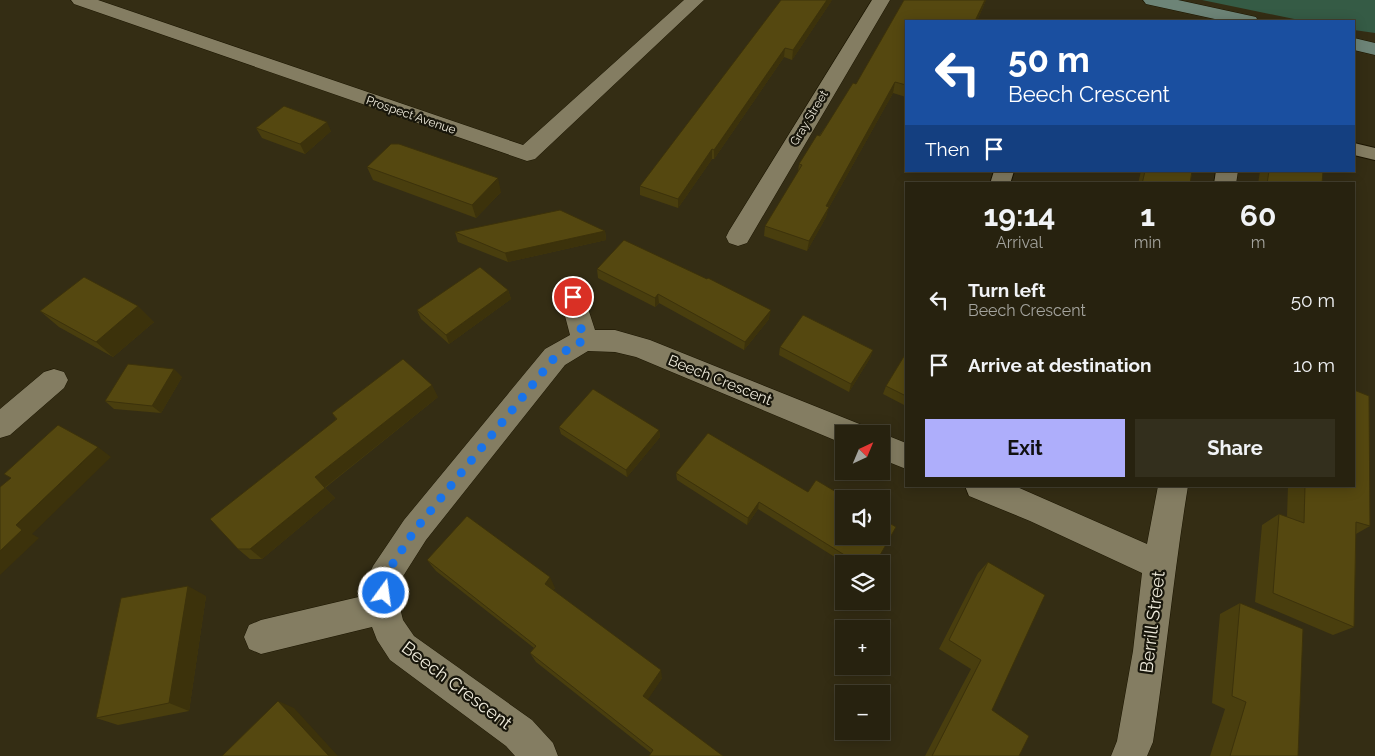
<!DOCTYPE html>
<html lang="en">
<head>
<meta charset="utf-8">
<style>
  body { margin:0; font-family:Raleway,sans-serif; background:#332f1d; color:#f1f3f6; height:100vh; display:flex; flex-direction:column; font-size:19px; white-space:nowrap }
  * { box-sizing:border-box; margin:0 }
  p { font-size:16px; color:#a4a49e }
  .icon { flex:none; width:28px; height:28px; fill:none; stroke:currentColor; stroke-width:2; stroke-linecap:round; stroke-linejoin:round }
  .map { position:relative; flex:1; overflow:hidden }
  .sheet { position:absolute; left:905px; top:182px; width:450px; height:305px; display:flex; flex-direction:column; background:#27220f; border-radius:0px; box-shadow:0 2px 12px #0003,0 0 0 1px #433f2f }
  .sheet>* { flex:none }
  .hud { position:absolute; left:905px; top:20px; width:450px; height:152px; border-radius:0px; box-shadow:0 2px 12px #0003,0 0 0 1px #433f2f; background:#1a4fa0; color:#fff; overflow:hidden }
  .needle { width:32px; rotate:44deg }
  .buttons { position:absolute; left:835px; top:425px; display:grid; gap:10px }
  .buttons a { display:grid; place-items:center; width:55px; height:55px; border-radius:0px; background:#27220f; box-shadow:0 2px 12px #0003,0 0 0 1px #433f2f; font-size:25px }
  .pin { position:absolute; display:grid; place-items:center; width:42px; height:42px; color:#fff; margin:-21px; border:2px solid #fff; border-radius:50%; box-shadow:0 1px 5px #0007 }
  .me { position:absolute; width:55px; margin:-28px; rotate:14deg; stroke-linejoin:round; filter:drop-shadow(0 0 4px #0008) }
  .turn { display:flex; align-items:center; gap:18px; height:105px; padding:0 20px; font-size:22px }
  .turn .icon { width:65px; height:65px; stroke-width:2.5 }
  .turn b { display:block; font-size:35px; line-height:42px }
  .then { display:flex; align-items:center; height:48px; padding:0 20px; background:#0003; gap:10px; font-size:19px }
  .eta { display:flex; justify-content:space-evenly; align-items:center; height:85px; text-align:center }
  .eta b { font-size:30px; font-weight:700; line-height:35px }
  .primary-button { display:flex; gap:10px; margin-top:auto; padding:10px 20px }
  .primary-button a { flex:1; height:58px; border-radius:0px; background:#aeaefb; color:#111; font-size:20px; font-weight:700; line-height:58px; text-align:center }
  .primary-button a+a { background:#332f1d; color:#f1f3f6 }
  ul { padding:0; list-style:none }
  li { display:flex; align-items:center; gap:15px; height:65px; padding:0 20px }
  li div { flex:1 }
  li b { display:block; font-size:19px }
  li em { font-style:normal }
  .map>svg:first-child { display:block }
  .green { fill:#355b45 }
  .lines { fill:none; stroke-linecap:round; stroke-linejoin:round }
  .service-casing { stroke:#1b1500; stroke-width:2 }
  .minor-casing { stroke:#1b1500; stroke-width:1 }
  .secondary-casing { stroke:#1b1500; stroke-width:1 }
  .service { fill:#847d62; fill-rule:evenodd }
  .minor { fill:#847d62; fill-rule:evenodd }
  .secondary { fill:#6d8477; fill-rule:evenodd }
  .wall { fill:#493e0e }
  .shaded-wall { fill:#3c320b }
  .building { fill:#554810; stroke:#3c320b }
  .route { stroke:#1a73e8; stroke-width:9; stroke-dasharray:0 16.2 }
  .labels { text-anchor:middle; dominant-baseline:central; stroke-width:4.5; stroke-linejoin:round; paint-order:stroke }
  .far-street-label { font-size:12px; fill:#efebdc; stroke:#18160b }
  .street-label { font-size:15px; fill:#efebdc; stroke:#18160b }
  .near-street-label { font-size:18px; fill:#efebdc; stroke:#18160b }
</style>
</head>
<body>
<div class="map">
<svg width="1375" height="756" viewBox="0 0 1375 756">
  <rect width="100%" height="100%" fill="#342d14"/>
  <path class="green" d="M1202,0H1375V33L1354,30V21H1304Z"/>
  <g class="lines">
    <defs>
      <path id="service" d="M1354,143L1375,148V160L1354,155Z
        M994,171H1014L1010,184H990Z"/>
      <path id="minor" d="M71,0H98L523,145L684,0H704L535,159L527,161L74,4Z
        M872,0H890L747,243L738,246L729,243L726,237L729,231Z
        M1216,171H1238L1236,184H1214Z
        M573,287L582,290L595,330H615L650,340L862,425L866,434H844V444L636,357L615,352L588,351L565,365L426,540L400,581V608L403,620L414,636L532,720L553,743L558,756H515L506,746L390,660L377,640L372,627L261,654L249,649L244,637L249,625L261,620L367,595L368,577L373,566L404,520L545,349L570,335L560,297L564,290Z
        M54,369L64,372L68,380L64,388L10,435L0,438V409L44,372Z
        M881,433L906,443V469L881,459V434H879Z
        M965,486H1015L1147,544L1158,486H1188C1174,571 1166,657 1153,742L1147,756H1111L1117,741L1133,651L1142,573L1030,521L969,496Z"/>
      <path id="secondary" d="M1143,0H1178L1256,17L1258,21H1224L1146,4Z
        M1354,38L1375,43V55L1354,50Z"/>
    </defs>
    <use href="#service" class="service-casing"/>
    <use href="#minor" class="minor-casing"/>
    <use href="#secondary" class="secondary-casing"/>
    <use href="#service" class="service"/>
    <use href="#minor" class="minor"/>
    <use href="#secondary" class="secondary"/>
  </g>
  <path class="wall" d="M832,0L792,60L784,57L714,159H712L678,208L640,195V186Z
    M904,0H986L977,21H906V97L893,93L828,209L826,217L807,251L764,236L765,226L798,172L799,164L856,84Z
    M256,128L331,131L305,154L262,138Z
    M367,167L501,192L476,218L373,180Z
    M1141,171H1192L1190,184H1138Z
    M1260,171H1323L1322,184H1258Z
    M605,231L606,240L508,262L458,242L455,232Z
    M597,269L769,319L744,350L659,303L655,307L598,278Z
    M508,290L511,299L449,344L421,319L417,310Z
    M40,311L154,322L113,357L59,327Z
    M780,347L873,350L870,358L849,392L779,355Z
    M906,353V406L883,394L886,386Z
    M182,377L161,413L114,409L105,401Z
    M438,397L325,488L335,498L262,559H250L238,549L336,419L332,413Z
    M559,427L659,430L660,437L627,477L561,434Z
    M708,433L875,564H846L758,509L747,525L677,480L676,473Z
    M1288,486H1354L1370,526L1356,534L1354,627L1333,635L1255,602L1262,525L1279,514L1287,517Z
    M427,560L555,588L553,590L662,678L647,700L723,756L651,753L536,662L530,653L534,648L436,571Z
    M988,562L992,710L1019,756H925L971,669L939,649L978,573Z
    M206,596L189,711L118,725L96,718Z
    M1240,603L1298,756H1210L1225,709L1212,703L1220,614Z"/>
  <path class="shaded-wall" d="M827,0H832L792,60L793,50Z
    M985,0H986L977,21H975Z
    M785,48L784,57L714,159V150Z
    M895,82L893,93L828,209L826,217L807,251L809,241L826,206Z
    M327,122L331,131L305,154L300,144Z
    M712,149V159L678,208V199Z
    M498,178L501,192L476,218L472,205Z
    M605,231L606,240L508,262L505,253Z
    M508,290L511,299L449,344L446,335Z
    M658,294L659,303L655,307V298Z
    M138,306L154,322L113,357L96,342Z
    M771,310L769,319L744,350L745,342Z
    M873,350L870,358L849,392L851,384Z
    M174,369L182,377L161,413L152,406Z
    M432,385L438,397L324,488L315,477Z
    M659,430L660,437L627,477L626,470Z
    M98,447L111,457L32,534L39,538L0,575V551L16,525Z
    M325,488L335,498L262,559L250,549Z
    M759,502L758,509L747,525L748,518Z
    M550,577L555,588L550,595L545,584Z
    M188,586L206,596L189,711L169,703Z
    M661,670L662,678L645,704L643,696Z
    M278,701L294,708L338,756H329Z"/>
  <path class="building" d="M781,0H827L793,50L785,48L714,150L712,149L678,199L640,186Z
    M904,0H985L975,21H906V85L895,82L826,206L829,207L809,241L765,226L802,165L799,164L817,135L820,136L853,83L856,84Z
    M284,106L327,122L300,144L256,128Z
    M391,144H399L498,178L472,205L367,167Z
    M1145,171H1192L1190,184H1142Z
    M1269,171H1323L1322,184H1267Z
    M560,210L605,231L505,253L455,232Z
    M624,240L707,279L708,278L771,310L745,342L658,294L655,298L597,269Z
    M480,267L508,290L446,335L417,310Z
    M84,277L138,306L96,342L40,311Z
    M803,315L873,350L851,384L780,347Z
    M906,353V396L886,386Z
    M403,359L432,385L315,477L325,488L250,549H238L210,519L337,419L332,413Z
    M128,364L174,369L152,406L105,401Z
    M593,389L659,430L626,470L559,427Z
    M1354,390L1369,396L1370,526L1356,522L1354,627L1273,593L1279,514L1304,523L1305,486H1354Z
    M58,425L98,447L16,525L22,530L0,551V487L11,478L4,474Z
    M708,433L808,492L816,480L848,499H844V536H881V518L896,527L875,564H859L759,502L748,518L676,473Z
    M467,516L550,577L545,584L661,670L643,696L723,756H649L653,750L530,653L536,646L427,560Z
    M988,562L1045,595L992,710L1029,736L1019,756H932L981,660L949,640Z
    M188,586L169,703L96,718L121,598Z
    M1240,603L1303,629L1298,756H1230L1246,702L1232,696Z
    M278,701L329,756H222Z"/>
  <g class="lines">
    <path class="route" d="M384,593V577L415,530L555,357L584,340L573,297"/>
  </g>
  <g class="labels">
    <g class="far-street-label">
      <text transform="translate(411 115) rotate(19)">Prospect Avenue</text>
      <text transform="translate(809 118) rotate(-59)">Gray Street</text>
    </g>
    <g class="street-label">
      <text transform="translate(720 380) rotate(22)">Beech Crescent</text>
    </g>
    <g class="near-street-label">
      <text transform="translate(1152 622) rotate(-83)">Berrill Street</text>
      <text transform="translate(457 685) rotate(37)">Beech Crescent</text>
    </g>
  </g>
</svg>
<div class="buttons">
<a><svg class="needle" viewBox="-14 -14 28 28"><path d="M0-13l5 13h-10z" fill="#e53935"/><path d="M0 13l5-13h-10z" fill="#a4a49e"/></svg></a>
<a><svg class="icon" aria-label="sound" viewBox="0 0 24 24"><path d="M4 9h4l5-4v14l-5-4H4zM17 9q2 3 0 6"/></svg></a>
<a><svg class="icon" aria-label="layers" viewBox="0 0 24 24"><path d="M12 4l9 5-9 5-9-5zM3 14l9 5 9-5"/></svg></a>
<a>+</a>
<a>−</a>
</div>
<div class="pin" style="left:573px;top:297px;background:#d93025"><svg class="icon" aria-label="arrive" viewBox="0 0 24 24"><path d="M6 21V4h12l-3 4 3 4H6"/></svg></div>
<svg class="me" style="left:384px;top:593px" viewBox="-20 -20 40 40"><circle r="17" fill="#1a73e8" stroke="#fff" stroke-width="3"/><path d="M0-11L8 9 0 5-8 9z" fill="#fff"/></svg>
<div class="hud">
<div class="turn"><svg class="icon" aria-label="left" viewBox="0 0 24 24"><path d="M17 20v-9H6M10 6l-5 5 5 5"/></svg><div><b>50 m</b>Beech Crescent</div></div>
<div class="then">Then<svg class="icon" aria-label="arrive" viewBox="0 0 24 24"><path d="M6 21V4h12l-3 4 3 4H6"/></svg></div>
</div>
<section class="sheet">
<div class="eta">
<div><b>19:14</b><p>Arrival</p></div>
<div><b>1</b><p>min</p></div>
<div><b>60</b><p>m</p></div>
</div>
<ul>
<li><svg class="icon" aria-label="left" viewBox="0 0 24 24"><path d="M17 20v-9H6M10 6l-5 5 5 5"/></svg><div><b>Turn left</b><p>Beech Crescent</p></div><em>50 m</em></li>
<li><svg class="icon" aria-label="arrive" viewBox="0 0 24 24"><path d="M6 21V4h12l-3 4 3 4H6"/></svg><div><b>Arrive at destination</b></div><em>10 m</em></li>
</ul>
<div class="primary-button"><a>Exit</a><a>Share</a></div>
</section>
</div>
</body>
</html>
